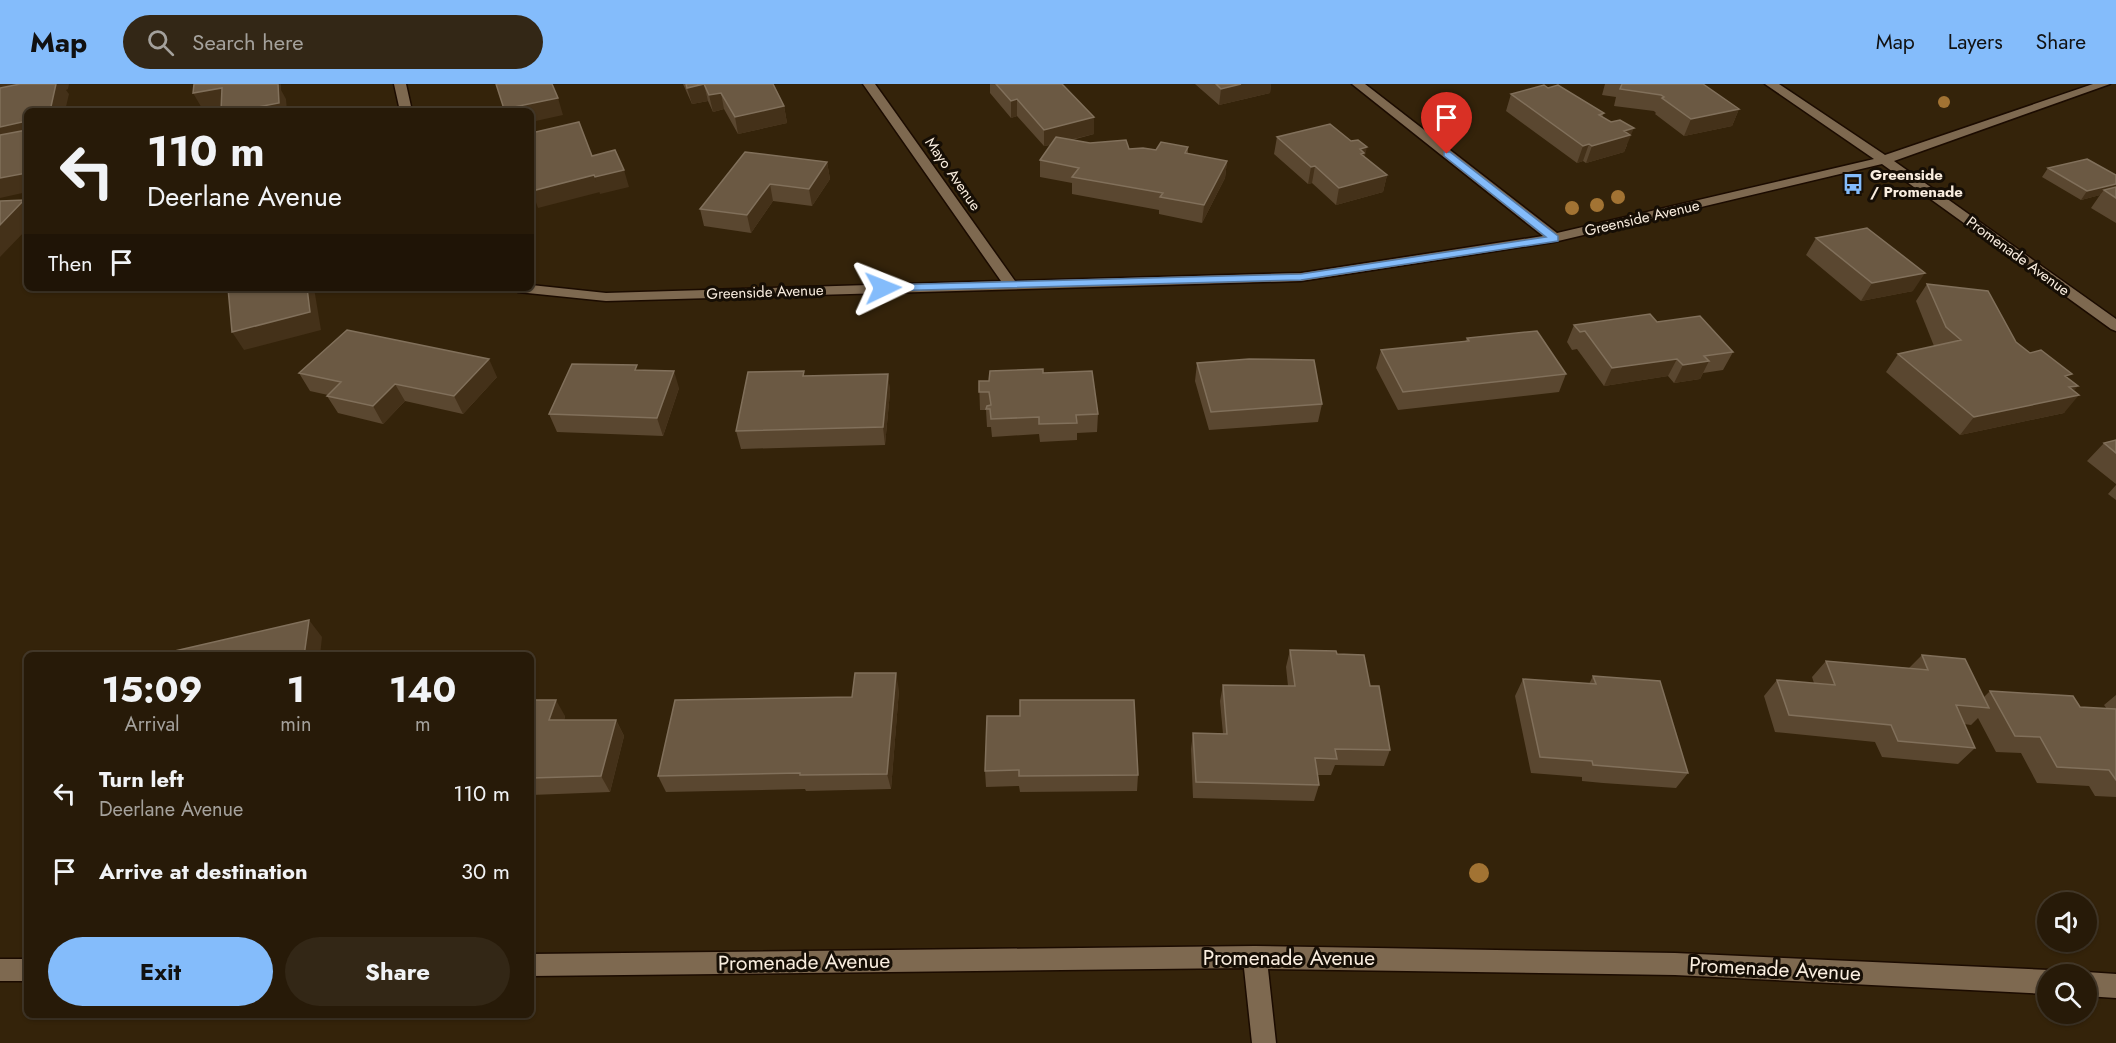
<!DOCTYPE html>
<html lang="en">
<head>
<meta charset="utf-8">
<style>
  body { margin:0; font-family:Jost,sans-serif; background:#332716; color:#f1f3f6; height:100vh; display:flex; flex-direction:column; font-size:22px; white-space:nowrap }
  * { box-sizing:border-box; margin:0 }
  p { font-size:20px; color:#a4a19c }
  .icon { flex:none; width:33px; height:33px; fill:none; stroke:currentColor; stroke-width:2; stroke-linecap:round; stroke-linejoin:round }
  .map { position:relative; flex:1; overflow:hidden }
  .drawer { position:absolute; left:24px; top:568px; width:510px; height:366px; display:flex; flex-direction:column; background:#271a08; border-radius:9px; box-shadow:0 2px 4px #0004,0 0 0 2px #433829 }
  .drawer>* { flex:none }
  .banner { position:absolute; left:24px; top:24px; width:510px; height:183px; border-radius:9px; box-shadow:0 2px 4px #0004,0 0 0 2px #433829; background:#271a08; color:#f1f3f6; overflow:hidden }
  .tools { position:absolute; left:2037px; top:808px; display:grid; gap:12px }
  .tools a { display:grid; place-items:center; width:60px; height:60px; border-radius:50%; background:#271a08; box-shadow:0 2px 4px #0004,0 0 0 2px #433829; font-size:30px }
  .pin { position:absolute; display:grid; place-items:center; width:51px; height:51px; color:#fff; margin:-62px -26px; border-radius:50% 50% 50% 0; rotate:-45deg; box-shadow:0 0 6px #0007 }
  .pin .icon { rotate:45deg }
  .me { position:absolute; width:66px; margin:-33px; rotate:88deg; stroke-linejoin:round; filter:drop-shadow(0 0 4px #0008) }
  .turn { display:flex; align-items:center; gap:21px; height:126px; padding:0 24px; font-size:27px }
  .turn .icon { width:78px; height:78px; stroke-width:2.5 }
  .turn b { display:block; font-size:42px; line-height:51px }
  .then { display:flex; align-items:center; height:57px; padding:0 24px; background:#0003; gap:12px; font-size:22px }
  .eta { display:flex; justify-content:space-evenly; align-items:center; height:102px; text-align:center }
  .eta b { font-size:36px; font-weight:700; line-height:42px }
  .primary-button { display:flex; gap:12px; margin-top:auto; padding:12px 24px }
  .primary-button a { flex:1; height:69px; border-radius:36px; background:#84bcfb; color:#111; font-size:24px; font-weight:700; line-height:69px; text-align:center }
  .primary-button a+a { background:#332716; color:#f1f3f6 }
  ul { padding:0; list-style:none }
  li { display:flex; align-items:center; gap:18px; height:78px; padding:0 24px }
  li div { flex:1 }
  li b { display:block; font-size:22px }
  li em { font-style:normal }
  header { display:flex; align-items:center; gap:36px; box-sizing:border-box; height:84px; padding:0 30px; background:#84bcfb; color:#111 }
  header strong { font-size:28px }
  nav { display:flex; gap:33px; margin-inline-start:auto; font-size:21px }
  .search { width:420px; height:54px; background:#332716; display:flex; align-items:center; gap:15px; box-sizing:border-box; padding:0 21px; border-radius:33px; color:#a4a19c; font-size:22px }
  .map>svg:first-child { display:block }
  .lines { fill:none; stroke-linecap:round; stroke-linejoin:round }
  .minor-casing { stroke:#1b0b00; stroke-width:3 }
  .minor { fill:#7e6950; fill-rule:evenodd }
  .tree { fill:#a27333 }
  .wall { fill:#5a4730 }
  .shaded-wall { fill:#443119 }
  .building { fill:#6b5943; stroke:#81705b; stroke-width:1.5 }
  .route { fill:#84bcfb; stroke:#567aa3; stroke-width:1.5 }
  .labels { text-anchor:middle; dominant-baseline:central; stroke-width:6; stroke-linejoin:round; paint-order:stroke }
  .far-street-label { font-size:15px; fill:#f9eddf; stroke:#160e05 }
  .far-poi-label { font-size:15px; font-weight:bold; fill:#f9eddf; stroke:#160e05; text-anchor:start }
  .near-street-label { font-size:21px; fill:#f9eddf; stroke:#160e05 }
</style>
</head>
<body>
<header>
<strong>Map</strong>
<div class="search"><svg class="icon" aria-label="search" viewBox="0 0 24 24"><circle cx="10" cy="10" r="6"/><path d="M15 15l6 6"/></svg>Search here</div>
<nav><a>Map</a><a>Layers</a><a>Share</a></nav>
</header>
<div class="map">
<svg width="2116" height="959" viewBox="0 0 2116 959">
  <rect width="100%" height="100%" fill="#34230a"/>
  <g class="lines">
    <defs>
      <path id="minor" d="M394,0H406L412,27H400Z
        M863,0H875L1015,197L1301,189L1543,152L1352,0H1365L1557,149L1874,75L1765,0H1779L1885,71L2093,0H2110L1894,77L2116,235V247L2111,245L1882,80L1554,158L1301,197L606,217L518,208L511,204H531V201L606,209L1001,197Z
        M1255,862L1675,869L2048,886L2057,891H2048V910L1675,891L1268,885L1276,959H1252L1244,884L531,892V870Z
        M0,875H27V897H0Z
        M2086,888L2116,890V914L2086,912V891H2079Z"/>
    </defs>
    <use href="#minor" class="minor-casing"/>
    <use href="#minor" class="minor"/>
  </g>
  <g class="tree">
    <circle cx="1944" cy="18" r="6"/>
    <circle cx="1618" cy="113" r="7"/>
    <circle cx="1597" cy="121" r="7"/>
    <circle cx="1572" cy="124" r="7"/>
    <circle cx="1479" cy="789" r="10"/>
  </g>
  <path class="wall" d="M683,0H773L784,22L787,39L738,50L724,25L713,28L708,17L692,20Z
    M990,0H1062L1094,50L1072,56L1129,65L1156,66L1188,63V70L1227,77L1225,94L1202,139L1159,130V126L1072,110V99L1040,93V76L1050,61L1044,62L1017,32L1011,34L990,9Z
    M1195,0H1271L1270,9L1219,21Z
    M1605,0H1703L1739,25L1732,42L1684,52L1655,30L1656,29L1654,27L1614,22L1616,13L1602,11Z
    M1548,4L1604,29L1602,33L1627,61L1624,68L1586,79L1583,77L1577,79L1506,27L1511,10Z
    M1277,53L1365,73L1387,91L1383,108L1336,121L1312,99L1308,100L1274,70Z
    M827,78L830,95L812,122L773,117L751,149L704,142L700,125Z
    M2048,84L2116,100V139L2091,124L2100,111L2081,116L2042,93Z
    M1816,154L1913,207L1861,217L1806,171Z
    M1927,200L2068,294L2074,307L2064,329L1960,351L1886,288L1898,270L1934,262L1916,217Z
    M1657,238L1733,268L1723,286L1703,289L1700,295L1674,299L1668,292L1604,302L1577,265L1572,266L1567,258L1574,241Z
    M1467,254L1566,290L1559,308L1398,326L1376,284L1381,266L1465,258Z
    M1197,279L1322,320L1318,338L1209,346L1195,297Z
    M639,286L679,304L663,352L557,348L549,330Z
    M299,289L497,293L463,330L405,317L383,340L338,329L327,312L328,311L310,307Z
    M1043,289L1098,330L1097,348L1077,349V356L1040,358L1039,350L992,353L991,343H987L986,326H980L979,297H989Z
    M888,290L890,308L885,361L741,365L736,347L805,292Z
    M2116,356V400L2087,377L2104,359Z
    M2116,401V416L2108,410Z
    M1290,566L1337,570L1370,602L1390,666L1384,682L1335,681L1331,691H1318L1319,701L1314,717L1193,714L1191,665L1193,649L1223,650L1220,617L1223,601L1288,602L1286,583Z
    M1922,571L1984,613L1990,607L2080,623L2107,625L2104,621L2116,611V713L2095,712L2089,702L2037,699L2021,669L1996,668L1978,634L1971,641L1964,640L1975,664L1958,680L1882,673L1875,658L1775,648L1764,612L1777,596L1814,599L1812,593L1826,577L1909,584Z
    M1593,592L1688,689L1676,704L1603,699L1582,697V693L1531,689L1515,612L1523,595L1589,600Z
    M899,606L891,705L806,707L805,705L666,708L658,692L852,613Z
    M531,616L565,632L564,636H616L624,652L610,708L531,711Z
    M987,632L1138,691L1137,707L1020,708L1019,702L986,703L985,687Z"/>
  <path class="shaded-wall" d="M0,0H69L68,5L66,6L69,10L65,27H50L0,18Z
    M274,0H281V6L286,15L287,27H236Z
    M704,0L708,17L692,20L687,4Z
    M1241,0H1271L1270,9L1219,21L1221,5Z
    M222,4L231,20L203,26L193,9Z
    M721,9L724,25L713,28L709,11Z
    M558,14L563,31L531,38V27H504V25Z
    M1017,15V32L1011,34V17Z
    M784,22L787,39L738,50L735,33Z
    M1739,25L1732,42L1684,52L1691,35Z
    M1094,33V50L1044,62V46Z
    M27,37V56L0,62V43Z
    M1634,44L1624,68L1586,79L1592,62L1624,47Z
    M1589,60L1583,77L1577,79L1583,62Z
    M1367,63L1363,81L1360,65Z
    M1227,77L1225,94L1202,139L1204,121Z
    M827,78L830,95L812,122L809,105Z
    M1315,82L1312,99L1308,100L1311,83Z
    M624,86L629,103L600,110L595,93Z
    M27,89V108L0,114V94Z
    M594,91L600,108L538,124L532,107Z
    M1387,91L1383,108L1336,121L1339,104Z
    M770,100L773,117L751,149L747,131Z
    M2116,100V107L2104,106L2100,111L2081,116L2087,107Z
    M24,116L27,120V145L0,173V141Z
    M1925,189L1913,207L1861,217L1872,199Z
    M307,204H314L321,246L244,266L232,248Z
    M489,275L497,293L463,330L454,312Z
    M1677,275L1668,292L1604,302L1612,284Z
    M1709,277L1700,295L1674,299L1683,281Z
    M674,287L679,304L663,352L657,334Z
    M888,290L890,308L885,361L883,343Z
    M395,300L405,317L383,340L373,322Z
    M2078,302L2069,313L2079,311L2064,329L1960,351L1974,333L2069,303Z
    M309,536L322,553L320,572H304Z
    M896,589L899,606L891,705L887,690Z
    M556,616L565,632L559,652L549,636Z
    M616,636L624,652L610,708L601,692Z"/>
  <path class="building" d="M20,0H56L50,27H27V37L0,43V4Z
    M194,0H278L279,19L236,27H221L222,4L193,9Z
    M496,0H552L558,14L504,25Z
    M686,0H773L784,22L735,33L721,9L709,11L704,0L687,4Z
    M996,0H1062L1094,33L1044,46L1017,15L1011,17Z
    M1216,0H1241L1221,5Z
    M1622,0H1703L1739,25L1691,35L1662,14L1664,13L1661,11L1620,5Z
    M1544,1L1548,4L1558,1L1604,29L1599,31L1611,38L1620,36L1634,44L1624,47L1630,51L1592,62L1589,60L1583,62L1511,10Z
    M579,38L592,72L615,66L624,86L595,93L594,91L532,107L531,49Z
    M1330,40L1351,57L1358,56L1367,63L1360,65L1364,69L1361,70L1387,91L1339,104L1315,82L1311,83L1277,53Z
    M27,46V89L0,94V51Z
    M1056,53L1090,59L1126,56L1129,65L1143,64L1156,66L1161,58L1188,63L1185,69L1227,77L1204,121L1160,113L1163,109L1072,93L1079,84L1040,76Z
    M745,68L827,78L809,105L770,100L747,131L700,125Z
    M2087,75L2116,91V100L2087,107L2048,84Z
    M2116,103V114L2104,106Z
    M24,116L0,141V117Z
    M1867,144L1925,189L1872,199L1816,154Z
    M1927,200L1988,207L2016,258L2030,269L2041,266L2072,290L2065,292L2078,302L2069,303L2079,311L1974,333L1898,270L1961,256L1946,243Z
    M228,204H307L310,228L232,248Z
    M1650,230L1657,238L1700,232L1733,268L1704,272L1709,277L1683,281L1677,275L1612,284L1585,247L1580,248L1574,241Z
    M347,246L489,275L454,312L395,300L373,322L327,312L341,298L299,289Z
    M1537,247L1566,290L1403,308L1381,266L1469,257L1467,254Z
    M1249,275L1314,276L1322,320L1211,328L1197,279Z
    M572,280L637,281L635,286L674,287L657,334L549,330Z
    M1043,285V289L1092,287L1098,330L1076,331L1077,339L1039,340V333L991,335L990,325H986L987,322L991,321L989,308H979V297H989L990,287Z
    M804,287L803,292L888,290L883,343L736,347L748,288Z
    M2116,356V369L2104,359Z
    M309,536L304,572H153Z
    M1290,566L1336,567L1337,570L1364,571L1370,602H1379L1390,666L1335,665L1337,675L1315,674L1319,701L1196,698L1193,649L1227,650L1223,601L1295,602Z
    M1922,571L1965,575L1989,624L1956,621L1975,664L1898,657L1891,641L1789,631L1777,596L1835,601L1826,577L1928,586Z
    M855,589H896L887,690L800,691V689L658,692L675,616L852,613Z
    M1593,592L1660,597L1688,689L1593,681L1592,677L1540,673L1523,595L1596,600Z
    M1990,607L2073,612L2080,623L2116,625V696L2109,686L2057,683L2040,653L2015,652Z
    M531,616H556L549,636H616L601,692L531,694Z
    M1020,616H1134L1138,691L1019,692V686L985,687L987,632H1020Z"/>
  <path class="route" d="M1444,68H1450L1558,152V157L1301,196L883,207L878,204L883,201L1301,190L1546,153L1444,72Z"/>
  <defs>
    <symbol id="bus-bare" viewBox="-9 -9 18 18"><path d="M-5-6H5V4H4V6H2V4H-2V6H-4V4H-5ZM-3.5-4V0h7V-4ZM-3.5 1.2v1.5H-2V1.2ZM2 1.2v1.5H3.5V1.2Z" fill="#84bcfb" stroke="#160e05" stroke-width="2.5" paint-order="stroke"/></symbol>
  </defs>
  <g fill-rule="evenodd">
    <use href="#bus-bare" x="1838" y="85" width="30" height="30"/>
  </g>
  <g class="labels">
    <g class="far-street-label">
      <text transform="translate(953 90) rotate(55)">Mayo Avenue</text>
      <text transform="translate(1642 134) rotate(-13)">Greenside Avenue</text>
      <text transform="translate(2018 172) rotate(36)">Promenade Avenue</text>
      <text transform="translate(765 208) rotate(-2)">Greenside Avenue</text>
    </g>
    <g class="far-poi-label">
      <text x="1870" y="91">Greenside<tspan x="1870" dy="17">/ Promenade</tspan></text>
    </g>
    <g class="near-street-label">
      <text x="1289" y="874">Promenade Avenue</text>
      <text transform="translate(804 878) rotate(-1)">Promenade Avenue</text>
      <text transform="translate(1775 885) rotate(3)">Promenade Avenue</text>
    </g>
  </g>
</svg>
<div class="tools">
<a><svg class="icon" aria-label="sound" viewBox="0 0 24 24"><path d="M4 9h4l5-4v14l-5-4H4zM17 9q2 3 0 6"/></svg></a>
<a><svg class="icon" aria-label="search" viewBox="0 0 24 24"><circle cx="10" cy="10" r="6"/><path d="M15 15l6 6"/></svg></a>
</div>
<div class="pin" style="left:1447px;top:70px;background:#d93025"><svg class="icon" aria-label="arrive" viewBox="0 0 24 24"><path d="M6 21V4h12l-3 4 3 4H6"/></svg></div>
<svg class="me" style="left:883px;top:204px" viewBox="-20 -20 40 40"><path d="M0-17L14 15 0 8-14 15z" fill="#84bcfb" stroke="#fff" stroke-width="4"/></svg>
<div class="banner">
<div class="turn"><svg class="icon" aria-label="left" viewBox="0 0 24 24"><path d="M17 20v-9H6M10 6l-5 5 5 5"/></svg><div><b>110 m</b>Deerlane Avenue</div></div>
<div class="then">Then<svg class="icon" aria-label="arrive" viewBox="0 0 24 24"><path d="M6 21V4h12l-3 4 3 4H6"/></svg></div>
</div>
<section class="drawer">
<div class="eta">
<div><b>15:09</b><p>Arrival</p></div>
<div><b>1</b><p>min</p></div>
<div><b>140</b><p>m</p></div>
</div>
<ul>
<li><svg class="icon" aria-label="left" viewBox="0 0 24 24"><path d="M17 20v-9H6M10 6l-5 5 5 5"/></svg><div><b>Turn left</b><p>Deerlane Avenue</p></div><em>110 m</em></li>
<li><svg class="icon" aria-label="arrive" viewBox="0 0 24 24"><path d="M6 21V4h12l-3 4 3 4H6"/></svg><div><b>Arrive at destination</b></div><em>30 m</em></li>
</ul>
<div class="primary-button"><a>Exit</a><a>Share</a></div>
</section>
</div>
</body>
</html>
